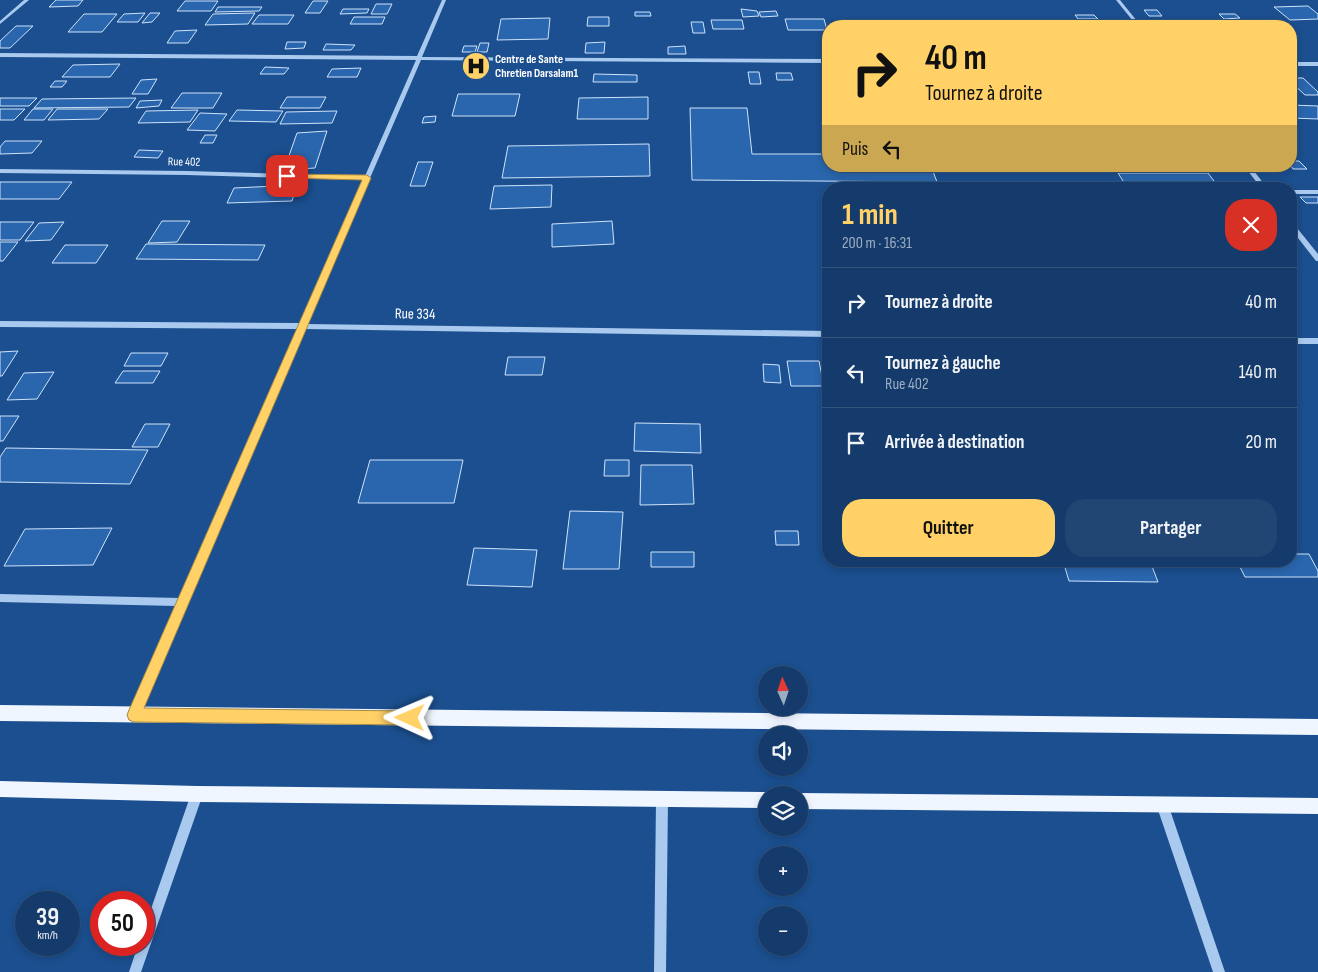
<!DOCTYPE html>
<html lang="fr">
<head>
<meta charset="utf-8">
<style>
  body { margin:0; font-family:"Sofia Sans Condensed",sans-serif; background:#214673; color:#f1f3f6; height:100vh; display:flex; flex-direction:column; font-size:19px; white-space:nowrap }
  * { box-sizing:border-box; margin:0 }
  p { font-size:16px; color:#9dadc1 }
  .icon { flex:none; width:28px; height:28px; fill:none; stroke:currentColor; stroke-width:2; stroke-linecap:round; stroke-linejoin:round }
  .map { position:relative; flex:1; overflow:hidden }
  .drawer { position:absolute; left:822px; top:182px; width:475px; height:385px; display:flex; flex-direction:column; background:#143b6b; border-radius:20px; box-shadow:0 2px 8px #0003,0 0 0 1px #33557e }
  .drawer>* { flex:none }
  .banner { position:absolute; left:822px; top:20px; width:475px; height:152px; border-radius:20px; box-shadow:0 2px 8px #0003,0 0 0 1px #33557e; background:#ffd166; color:#111; overflow:hidden }
  .needle { width:32px; rotate:357deg }
  .fabs { position:absolute; left:758px; top:666px; display:grid; gap:10px }
  .fabs a { display:grid; place-items:center; width:50px; height:50px; border-radius:50%; background:#143b6b; box-shadow:0 2px 8px #0003,0 0 0 1px #33557e; font-size:25px }
  .speed { position:absolute; left:15px; top:891px; display:flex; gap:10px; font-size:25px; font-weight:700; text-align:center }
  .speed>* { display:grid; place-content:center; width:65px; height:65px; border-radius:50%; background:#143b6b; box-shadow:0 2px 8px #0003,0 0 0 1px #33557e; line-height:1 }
  .speed small { font-size:12px; font-weight:400 }
  .speed .limit { border:8px solid #d22; background:#fff; color:#111 }
  .pin { position:absolute; display:grid; place-items:center; width:42px; height:42px; color:#fff; margin:-21px; border-radius:10px; box-shadow:0 2px 8px #0006 }
  .me { position:absolute; width:55px; margin:-28px; rotate:271deg; stroke-linejoin:round; filter:drop-shadow(0 0 4px #0008) }
  .turn { display:flex; align-items:center; gap:18px; height:105px; padding:0 20px; font-size:22px }
  .turn .icon { width:65px; height:65px; stroke-width:2.5 }
  .turn b { display:block; font-size:35px; line-height:42px }
  .then { display:flex; align-items:center; height:48px; padding:0 20px; background:#0003; gap:10px; font-size:19px }
  .round { display:grid; place-items:center; flex:none; width:52px; height:52px; border-radius:20px; background:#214673 }
  .overview { display:flex; align-items:center; justify-content:space-between; height:85px; padding:0 20px }
  h1 { font-size:30px; font-weight:700; line-height:38px; color:#ffd166 }
  .cta { display:flex; gap:10px; margin-top:auto; padding:10px 20px }
  .cta a { flex:1; height:58px; border-radius:20px; background:#ffd166; color:#111; font-size:20px; font-weight:700; line-height:58px; text-align:center }
  .cta a+a { background:#214673; color:#f1f3f6 }
  ul { padding:0; list-style:none }
  li { display:flex; align-items:center; gap:15px; height:70px; padding:0 20px; border-top:1px solid #33557e }
  li div { flex:1 }
  li b { display:block; font-size:19px }
  li em { font-style:normal }
  .map>svg:first-child { display:block }
  .building { fill:#2a66ad; stroke:#cfe3fa }
  .lines { fill:none; stroke-linecap:round; stroke-linejoin:round }
  .minor { fill:#a9c9ee; fill-rule:evenodd }
  .major { fill:#f0f6ff; fill-rule:evenodd }
  .route { fill:#ffd166; stroke:#a68842 }
  .labels { text-anchor:middle; dominant-baseline:central; stroke-width:5; stroke-linejoin:round; paint-order:stroke }
  .far-poi-label { font-size:12px; font-weight:bold; fill:#fff; stroke:#1b4f8f; text-anchor:start }
  .far-street-label { font-size:12px; fill:#fff; stroke:#1b4f8f }
  .street-label { font-size:15px; fill:#fff; stroke:#1b4f8f }
</style>
</head>
<body>
<div class="map">
<svg width="1318" height="972" viewBox="0 0 1318 972">
  <rect width="100%" height="100%" fill="#1b4f8f"/>
  <path class="building" d="M56,0H83L78,6L49,7Z
    M185,1H218L211,11H177Z
    M313,1H328L320,13H305Z
    M376,4H392L387,14H371Z
    M1308,6L1318,14V19L1290,20L1274,7Z
    M218,7H262L259,11L215,12Z
    M343,9H369L367,13L340,14Z
    M741,9L757,11L759,16L743,17Z
    M1144,10H1157L1162,16H1149Z
    M776,11L778,16L761,17L759,12Z
    M635,12H650L651,16H635Z
    M145,13L138,22H117L124,14Z
    M150,13H160L152,22L142,23Z
    M255,13L248,24L205,25L213,14Z
    M84,14H117L102,32H68Z
    M1219,14H1235L1240,18L1224,19Z
    M259,15H294L288,24H252Z
    M1075,15H1094L1098,19H1078Z
    M354,17H385L382,24H350Z
    M588,17H609V26H587Z
    M550,18L548,39L497,40L501,19Z
    M785,19H824L827,30H788Z
    M711,20H742L744,29H713Z
    M1029,20H1048L1053,26H1034Z
    M970,21H1007L1011,26H973Z
    M1211,21H1241L1247,26H1216Z
    M691,22H703L705,33H693Z
    M1246,22H1267L1272,26H1251Z
    M16,26H33L10,48H0V41Z
    M197,30L188,43H167L175,31Z
    M287,42H306L304,48L285,49Z
    M605,42L604,53H585L586,43Z
    M480,43H489L487,52H477Z
    M326,44L355,45L351,50H323Z
    M464,46H477L475,52H462Z
    M685,46L686,54H668V47Z
    M120,64L110,77H62L73,65Z
    M265,67L289,68L284,74H260Z
    M361,68L357,77H327L332,69Z
    M748,72H759L761,84H750Z
    M776,73H791L793,80H777Z
    M594,74L637,75V82H593Z
    M1291,78H1303L1318,92V95H1305L1291,82Z
    M157,79L148,94H132L141,80Z
    M55,81H67L62,87H50Z
    M182,93H222L213,108H171Z
    M458,94H520L515,116H452Z
    M287,97H326L320,108H280Z
    M648,97V119H577L579,98Z
    M0,98H37L29,106H0Z
    M136,98L129,107L34,108L42,99Z
    M162,100L159,106L136,108L140,101Z
    M1291,105L1318,106V119L1291,118Z
    M690,108H747L752,154H829V166H931L937,182L692,180Z
    M0,109H25L14,120H0Z
    M33,109H53L44,120H24Z
    M57,109H108L99,119L48,120Z
    M198,110L190,122L138,123L146,111Z
    M237,110L283,111L276,122L229,121Z
    M337,111L332,123L280,124L286,112Z
    M200,113L227,114L215,131L187,130Z
    M436,116L435,122L422,123L424,117Z
    M327,131L315,168L284,170L297,133Z
    M205,135H217L213,143H200Z
    M5,141H42L32,153L0,154V147Z
    M649,144L650,176L502,178L508,146Z
    M139,150L163,151L158,158L134,157Z
    M1291,161H1299L1307,169H1293L1291,166Z
    M418,162H433L425,186H410Z
    M1118,173H1208L1220,189H1128Z
    M0,182H72L59,199H0Z
    M297,185L292,201L227,203L234,188Z
    M552,185L551,207L490,209L494,186Z
    M1300,197H1318V203H1306Z
    M162,221H190L177,242L148,243Z
    M612,221L614,244L552,247V224Z
    M0,222H34L20,240H0Z
    M64,222L51,240L25,241L39,223Z
    M0,242H18L3,261H0Z
    M146,244L265,245L258,260L136,259Z
    M65,245H108L96,263H52Z
    M18,351L2,376H0V352Z
    M131,353H168L161,366H124Z
    M508,357H545L542,375H505Z
    M787,361H819L824,386H791Z
    M763,364L779,365L781,383L764,382Z
    M123,371H160L153,383H115Z
    M54,372L37,399L7,400L24,373Z
    M0,416H19L3,441H0Z
    M635,423L700,424L701,453L634,451Z
    M145,424H170L158,447H132Z
    M6,448L148,450L130,484L0,482V457Z
    M370,460H463L454,503H358Z
    M605,460H629V476H604Z
    M641,465H692L694,504L640,505Z
    M570,511L623,512L619,569H563Z
    M112,528L93,565L4,566L25,529Z
    M775,531H798L799,545H776Z
    M474,548L537,550L532,587L467,585Z
    M651,552H694V567H651Z
    M1291,554H1309L1318,571V577H1245L1237,561H1291Z
    M1063,561H1150L1158,582L1069,581Z"/>
  <g class="lines">
    <path class="minor" d="M24,0H29L0,24V21Z
      M442,0H446L422,57L829,59V63L421,60L307,324L829,331V337L305,329L138,719L134,720L130,719L129,715L176,606L0,602V594L180,598L298,329L0,327V321L300,323L363,180L187,175L0,173V169L187,171L365,176L416,60L0,57V53L417,56Z
      M1116,0H1120L1141,26H1137Z
      M1291,62H1318V66H1291Z
      M1244,166H1250L1268,189H1262Z
      M1291,190H1318V194H1291Z
      M1291,222L1293,223L1318,254V261H1316L1291,229Z
      M1291,338H1318V344H1291Z
      M197,788L201,790L203,794L141,972H129L138,945H144V929L191,794L193,790Z
      M662,793L666,795L668,799L666,972H654L656,799L658,795Z
      M1162,798L1166,800L1168,804L1225,972H1213L1156,804L1158,800Z"/>
    <path class="major" d="M0,705L1318,719V735L0,721Z
      M0,781L197,786L766,792L772,795H766V808L197,802L0,797Z
      M799,793L1318,798V814L799,809V795H794Z"/>
  </g>
  <path class="route" d="M284,174L367,175L371,178L144,708L410,711L415,713L417,718L415,723L410,725L134,722L129,720L127,715L129,710L362,180L287,178L283,176Z"/>
  <defs>
    <symbol id="hospital-disc" viewBox="-11 -11 22 22"><circle r="9.5" fill="#ffd166" stroke="#1b4f8f"/><path d="M-5-5h3v3.5h4V-5h3V5h-3V1.5h-4V5h-3Z" fill="#111"/></symbol>
  </defs>
  <g fill-rule="evenodd">
    <use href="#hospital-disc" x="460" y="50" width="32" height="32"/>
  </g>
  <g class="labels">
    <g class="far-poi-label">
      <text x="495" y="59">Centre de Sante<tspan x="495" dy="14">Chretien Darsalam1</tspan></text>
    </g>
    <g class="far-street-label">
      <text transform="translate(184 162) rotate(1)">Rue 402</text>
    </g>
    <g class="street-label">
      <text transform="translate(415 314) rotate(1)">Rue 334</text>
    </g>
  </g>
</svg>
<div class="fabs">
<a><svg class="needle" viewBox="-14 -14 28 28"><path d="M0-13l5 13h-10z" fill="#e53935"/><path d="M0 13l5-13h-10z" fill="#9dadc1"/></svg></a>
<a><svg class="icon" aria-label="sound" viewBox="0 0 24 24"><path d="M4 9h4l5-4v14l-5-4H4zM17 9q2 3 0 6"/></svg></a>
<a><svg class="icon" aria-label="layers" viewBox="0 0 24 24"><path d="M12 4l9 5-9 5-9-5zM3 14l9 5 9-5"/></svg></a>
<a>+</a>
<a>−</a>
</div>
<div class="speed"><div>39<small>km/h</small></div><div class="limit">50</div></div>
<div class="pin" style="left:287px;top:176px;background:#d93025"><svg class="icon" aria-label="arrive" viewBox="0 0 24 24"><path d="M6 21V4h12l-3 4 3 4H6"/></svg></div>
<svg class="me" style="left:410px;top:718px" viewBox="-20 -20 40 40"><path d="M0-17L14 15 0 8-14 15z" fill="#ffd166" stroke="#fff" stroke-width="4"/></svg>
<div class="banner">
<div class="turn"><svg class="icon" aria-label="right" viewBox="0 0 24 24"><path d="M7 20v-9h11M14 6l5 5-5 5"/></svg><div><b>40 m</b>Tournez à droite</div></div>
<div class="then">Puis<svg class="icon" aria-label="left" viewBox="0 0 24 24"><path d="M17 20v-9H6M10 6l-5 5 5 5"/></svg></div>
</div>
<section class="drawer">
<div class="overview"><div><h1>1 min</h1><p>200 m · 16:31</p></div><a class="round" style="background:#d93025;color:#fff"><svg class="icon" aria-label="close" viewBox="0 0 24 24"><path d="M6 6l12 12M18 6L6 18"/></svg></a></div>
<ul>
<li><svg class="icon" aria-label="right" viewBox="0 0 24 24"><path d="M7 20v-9h11M14 6l5 5-5 5"/></svg><div><b>Tournez à droite</b></div><em>40 m</em></li>
<li><svg class="icon" aria-label="left" viewBox="0 0 24 24"><path d="M17 20v-9H6M10 6l-5 5 5 5"/></svg><div><b>Tournez à gauche</b><p>Rue 402</p></div><em>140 m</em></li>
<li><svg class="icon" aria-label="arrive" viewBox="0 0 24 24"><path d="M6 21V4h12l-3 4 3 4H6"/></svg><div><b>Arrivée à destination</b></div><em>20 m</em></li>
</ul>
<div class="cta"><a>Quitter</a><a>Partager</a></div>
</section>
</div>
</body>
</html>
